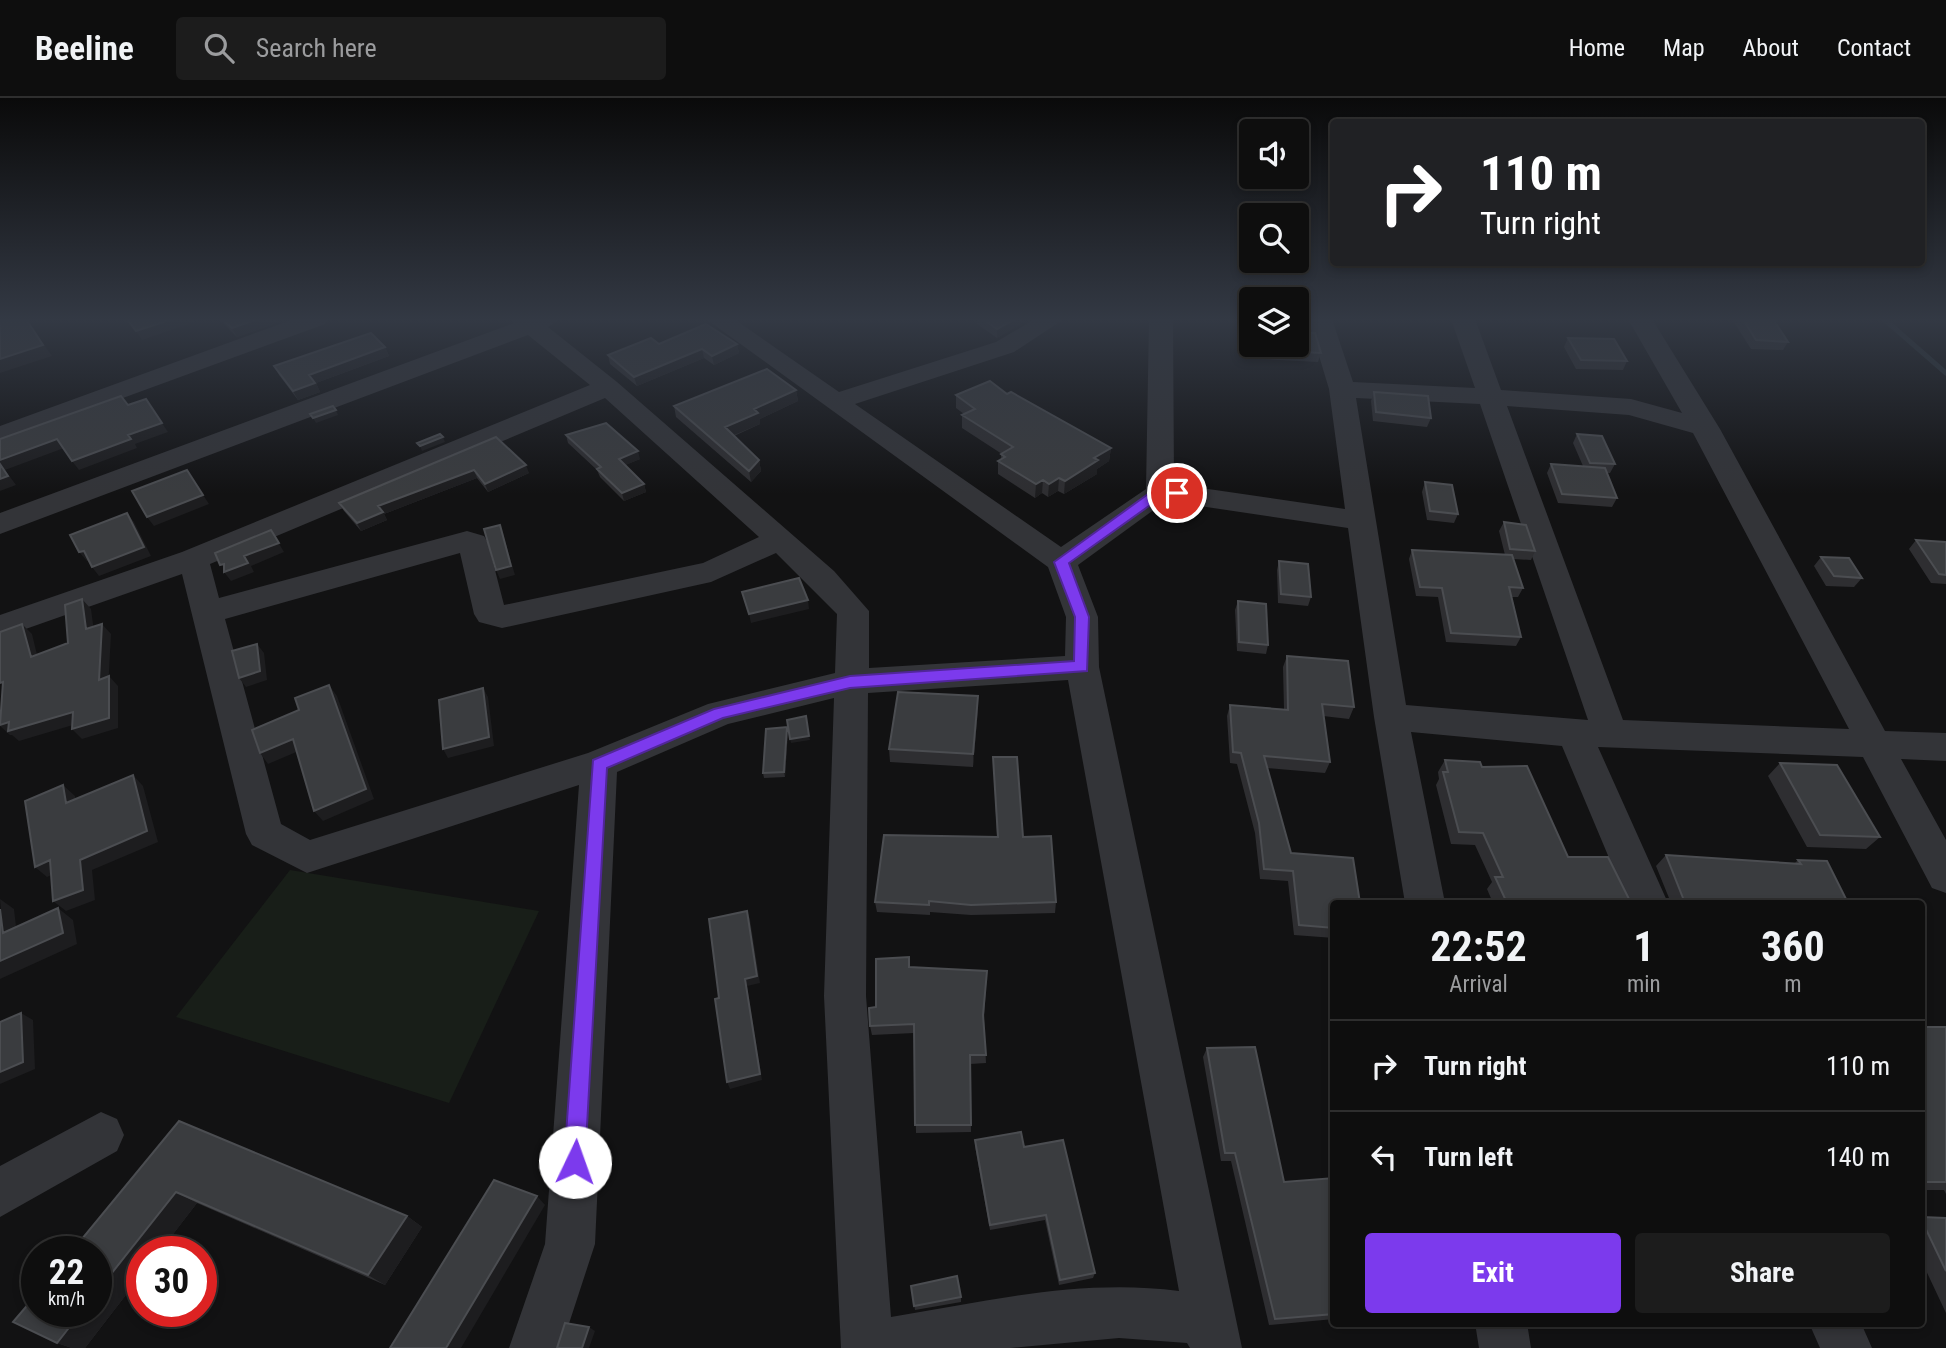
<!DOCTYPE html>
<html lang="en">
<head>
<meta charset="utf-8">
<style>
  body { margin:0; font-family:"Roboto Condensed",sans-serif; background:#1c1c1c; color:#f1f3f6; height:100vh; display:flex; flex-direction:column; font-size:26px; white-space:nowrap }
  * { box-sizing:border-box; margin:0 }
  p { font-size:23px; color:#9b9c9e }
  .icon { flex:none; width:38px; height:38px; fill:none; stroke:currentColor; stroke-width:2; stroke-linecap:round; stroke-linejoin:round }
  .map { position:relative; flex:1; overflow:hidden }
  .side { position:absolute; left:1330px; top:802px; width:595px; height:427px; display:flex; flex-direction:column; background:#0e0e0e; border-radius:7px; box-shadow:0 4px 10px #0003,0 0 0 2px #2e2e2e }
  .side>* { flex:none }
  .guide { position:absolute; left:1330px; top:21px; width:595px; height:147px; border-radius:7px; box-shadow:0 4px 10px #0003,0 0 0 2px #2e2e2e; background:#202124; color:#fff; overflow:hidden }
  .buttons { position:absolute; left:1239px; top:21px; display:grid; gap:14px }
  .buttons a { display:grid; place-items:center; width:70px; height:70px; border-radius:7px; background:#0e0e0e; box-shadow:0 4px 10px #0003,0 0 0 2px #2e2e2e; font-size:35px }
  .speed { position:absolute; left:21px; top:1138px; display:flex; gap:14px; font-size:35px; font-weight:700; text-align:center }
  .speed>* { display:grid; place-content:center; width:91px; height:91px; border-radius:50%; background:#0e0e0e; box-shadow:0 4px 10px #0003,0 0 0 2px #2e2e2e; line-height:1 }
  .speed small { font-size:18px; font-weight:400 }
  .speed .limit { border:10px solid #d22; background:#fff; color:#111 }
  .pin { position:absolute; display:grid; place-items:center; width:60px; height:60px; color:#fff; margin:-30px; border:4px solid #fff; border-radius:50%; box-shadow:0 2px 7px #0007 }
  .me { position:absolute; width:77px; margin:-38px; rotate:3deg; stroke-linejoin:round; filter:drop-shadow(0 0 5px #0008) }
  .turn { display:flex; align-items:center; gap:24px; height:147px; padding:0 35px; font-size:32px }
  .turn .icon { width:91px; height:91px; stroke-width:2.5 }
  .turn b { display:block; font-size:49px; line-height:60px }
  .eta { display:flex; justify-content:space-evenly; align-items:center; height:119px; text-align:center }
  .eta b { font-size:42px; font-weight:700; line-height:49px }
  .cta { display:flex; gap:14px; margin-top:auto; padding:14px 35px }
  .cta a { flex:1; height:80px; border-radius:7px; background:#7c3aed; color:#fff; font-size:28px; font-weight:700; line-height:80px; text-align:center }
  .cta a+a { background:#1c1c1c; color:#f1f3f6 }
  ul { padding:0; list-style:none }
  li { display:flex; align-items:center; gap:21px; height:91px; padding:0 35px; border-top:2px solid #2e2e2e }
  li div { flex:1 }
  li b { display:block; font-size:26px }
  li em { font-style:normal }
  header { display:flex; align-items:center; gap:42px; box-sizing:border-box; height:98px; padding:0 35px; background:#0e0e0e; border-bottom:2px solid #2e2e2e }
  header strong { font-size:33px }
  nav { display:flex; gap:38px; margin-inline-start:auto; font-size:24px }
  .search { width:490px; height:63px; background:#1c1c1c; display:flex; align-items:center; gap:18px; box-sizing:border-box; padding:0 24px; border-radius:7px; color:#9b9c9e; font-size:26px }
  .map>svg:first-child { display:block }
  .green { fill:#181e18 }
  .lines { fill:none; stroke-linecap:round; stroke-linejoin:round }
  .stream { stroke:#283237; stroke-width:5 }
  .minor { fill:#333438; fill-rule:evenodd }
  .wall { fill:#2e2e31 }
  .shaded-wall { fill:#1d1d1f }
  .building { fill:#3a3c3f; stroke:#4b4d51; stroke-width:2 }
  .route { fill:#7c3aed; stroke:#51269a; stroke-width:2 }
</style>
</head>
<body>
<header>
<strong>Beeline</strong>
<div class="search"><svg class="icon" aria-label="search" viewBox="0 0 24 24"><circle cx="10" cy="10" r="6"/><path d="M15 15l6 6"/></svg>Search here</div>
<nav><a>Home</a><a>Map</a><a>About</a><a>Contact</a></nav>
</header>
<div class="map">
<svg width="1946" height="1250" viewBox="0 0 1946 1250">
  <rect width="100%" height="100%" fill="#121213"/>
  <path class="green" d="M290,772L539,813L449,1005L176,919Z"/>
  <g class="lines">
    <path class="stream" d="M1884,221L1946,275"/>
    <path class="minor" d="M294,221H329L325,226L0,345V328Z
      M511,221H560L548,229L617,284L834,473L869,513V570L1065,558L1066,519L1048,469L706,221H734L839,294L996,244L1035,221H1064L1014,254L855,306L1061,449L1146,391L1149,221H1173L1174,386L1345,411L1329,291L1308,221H1332L1353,284L1475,290L1451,221H1475L1501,292L1631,301L1682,315L1628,221H1652L1720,331L1885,633L1946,635V663L1901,661L1946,742V795L1932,790L1863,659L1598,649L1668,805H1628L1562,648L1411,634L1445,805H1405L1374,619L1348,430L1166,403L1078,467L1098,519L1099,569L1242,1250H1190L1187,1245L1119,1240L1010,1250H841L824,898L834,600L728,626L617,674L595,1146L561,1250H509L545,1146L579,687L307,775L252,747L246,736L182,476L0,540V517L182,454L590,287L528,237L0,436V415L514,225ZM605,300L759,439L703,465L504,507L488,445L484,438L467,433L219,500L210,466ZM1356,300L1480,306L1588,622L1406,607ZM1507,308L1629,317L1693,335L1849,631L1623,622ZM460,455L474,516L479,524L502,530L711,484L776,455L837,516L835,575L708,606L588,655L310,742L281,726L225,521ZM1068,582L1179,1193C1082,1180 987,1203 891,1219L866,898L868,595Z
      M101,1014L117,1021L124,1037L117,1053L0,1119V1068Z
      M1475,1225H1527L1531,1250H1479Z
      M1809,1225H1861L1872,1250H1820Z"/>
  </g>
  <path class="wall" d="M219,221H277L279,224L237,239Z
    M977,221H1024V224L997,240L977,226Z
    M1732,221H1773L1788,244L1783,252L1751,251Z
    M1568,240L1627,263L1623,272L1576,271L1564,249Z
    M659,246H737L739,255L714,267L704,260L637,288L610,266L608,257Z
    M1257,247H1297L1321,255L1318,264L1260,261Z
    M385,249L389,258L316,285L320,294L298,302L279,277L274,268Z
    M796,292L798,303L760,321V326L734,338L759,362L761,373L751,384L676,319L674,308Z
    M1374,294L1431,320L1427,329L1373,323L1371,303Z
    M1007,296L1111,350L1109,363L1097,371V376L1064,396L1058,393L1048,399L1042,395L1035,400L998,376V363L1001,362V356H1002L962,330V317L964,316L956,310V297Z
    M1577,336L1615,366L1610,375H1607L1617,400L1612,409L1558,405L1547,375L1551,366L1583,368L1573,345Z
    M566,337L640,361L625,367L644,386L646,394L624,403L600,379L597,372L568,345Z
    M496,339L529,375L488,394L477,380L384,416L387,422L361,433L344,413L339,405Z
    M1425,384L1458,416L1454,425L1427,422L1422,394Z
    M1504,424L1535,453L1531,462L1513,461L1523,490L1518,499H1512L1521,539L1516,548L1446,544L1438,499L1416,498L1409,461L1412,452L1505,457L1499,433Z
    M1916,442L1946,444V486L1931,485L1909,451Z
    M1821,459L1862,480L1854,489L1826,488L1814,468Z
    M1279,463L1311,499L1308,508L1278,505L1277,472Z
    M1238,503L1268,547L1266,556L1237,553L1235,512Z
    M1287,558L1354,609L1349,621L1323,618L1330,664L1325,675L1267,670L1291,755L1334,805V840L1294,837L1288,783L1260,781L1255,735L1237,666L1230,665L1227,618L1230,607L1284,611L1283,569Z
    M978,611L973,669L890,664L889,651Z
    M788,633L785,679L764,680L763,675Z
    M993,659L1023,739L1056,804L1055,815L971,817L930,814V817L877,814L875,804L997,739Z
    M1445,662L1482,669L1568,759L1631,805H1493L1487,791L1492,784L1475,747L1451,746L1436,687L1439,681L1438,674Z
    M1780,665L1880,739L1866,751L1807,749L1768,678Z
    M1666,757L1794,766L1798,762L1848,805H1671L1656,768Z
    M910,870L987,873L984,921L986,965L970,966L971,1034L916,1035L914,935L872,937L870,928L876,909Z
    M1922,929H1946V1096L1944,1092H1922Z
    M1207,950L1284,1084L1334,1080V1221L1269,1227L1231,1063H1221L1203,959Z
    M179,1023L407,1118L422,1129L385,1187L197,1105L160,1153H142V1176L85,1250H72L57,1245Z
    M975,1042L1024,1049L1095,1175L1093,1180L1059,1187L1045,1122L990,1132L975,1048Z
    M1922,1119L1946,1120V1215L1922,1164Z
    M911,1188L961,1199V1204L915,1212Z
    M1597,1225H1672L1659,1230L1598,1228Z
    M1710,1225H1779L1767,1229Z"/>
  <path class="shaded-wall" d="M172,221H193L195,224L142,242L136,233Z
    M257,221H277L279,224L237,239L232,230Z
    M1015,221H1024V224L997,240V231Z
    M27,222L52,258L0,275V261Z
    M737,246L739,255L714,267L712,258Z
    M385,249L389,258L316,285L320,294L298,302L293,293L309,277Z
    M702,251L704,260L637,288L634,279Z
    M796,292L798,303L760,321V326L727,340L725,329L754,311Z
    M146,301L168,334L135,346L137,350L79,372L72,363L128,337Z
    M336,312L338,317L316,325L313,320Z
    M443,339L445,344L422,353L420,348Z
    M57,341L64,350L5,372L16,387L0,393V362Z
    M1111,350L1109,363L1097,371V376L1064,396L1065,383L1094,360Z
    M638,353L640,361L621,369L619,361Z
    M759,362L761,373L751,384L749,373Z
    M526,367L529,375L488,394L485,386Z
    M187,372L209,406L154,428L147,419Z
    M474,372L477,380L384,416L387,422L361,433L357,425L378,408Z
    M1059,380L1058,393L1048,399L1049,386Z
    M1043,382L1042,395L1035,400L1036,386Z
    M644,386L646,394L624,403L622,395Z
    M127,415L134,424L151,458L99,478L92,469Z
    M500,427L503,436L515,477L500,481L496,472Z
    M271,432L284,454L251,468L254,474L231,483L224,474L244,458Z
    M84,453L91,462L87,463L79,454Z
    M82,501L91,511L95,541L86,531Z
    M808,502L809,511L751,525L749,516Z
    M22,526L32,536L40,569L31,559Z
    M102,526L111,536L108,592L99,582Z
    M257,546L264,555L267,582L246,589L239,580Z
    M109,578L118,588V630L82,641L72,631Z
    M329,587L337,598L374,701L323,723L314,713Z
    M483,590L488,599L494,648L448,660L443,651Z
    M978,598V611L973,669V656Z
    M73,614L83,624L19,643L12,637H10L0,628L9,624Z
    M787,629L788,633L785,679L784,674Z
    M809,638L810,642L791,645L790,641Z
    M293,641L301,652L268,666L260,655Z
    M133,677L143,688L158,744L92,772L95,802L66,813L53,803Z
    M63,687L75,698L78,715L66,705Z
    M50,762L62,772L47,779L35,769Z
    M0,801L14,811L18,846L3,835Z
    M58,810L73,822L77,846L0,881V863Z
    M747,813L750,821L760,885L747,888L762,982L730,991L727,984L745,881Z
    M21,915L33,922L35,971L0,986V974Z
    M176,1094L197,1105L160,1153H142V1176L85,1250H72L57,1245L82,1213H96V1195Z
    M537,1098L545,1107L461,1250H446Z
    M407,1118L422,1129L385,1187L368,1177Z
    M589,1229L595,1233L589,1250H582Z"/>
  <path class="building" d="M0,221H26L43,247L0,261Z
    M127,221H172L136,233Z
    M222,221H257L232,230Z
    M983,221H1015L997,231Z
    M1743,221H1773L1788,244L1756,242Z
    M706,226L737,246L712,258L702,251L634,279L608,257L651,240L659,246Z
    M1297,234L1315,235L1321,255L1262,252L1261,247H1297Z
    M371,235L385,249L309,277L315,285L293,293L274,268Z
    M1568,240L1614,241L1627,263L1581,262Z
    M767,271L796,292L754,311L758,315L725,329L759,362L749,373L674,308Z
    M990,283L1007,296L1011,294L1111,350L1094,360L1098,362L1065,383L1059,380L1049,386L1043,382L1036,386L998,363L1005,359L1001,356L1013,349L962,317L975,311L956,297Z
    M1374,294L1428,298L1431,320L1376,314Z
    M121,298L128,307L146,301L162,325L128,337L131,341L72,363L57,341L0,362V341Z
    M333,308L336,312L313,320L310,316Z
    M606,325L638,353L619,361L644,386L622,395L597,371L601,369L566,337Z
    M440,336L443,339L420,348L417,345Z
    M1577,336L1602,338L1615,366L1590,365Z
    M496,339L526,367L485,386L474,372L378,408L383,414L357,425L339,405Z
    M0,366L8,378L0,381Z
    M1551,366L1605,370L1617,400L1562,396Z
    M187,372L203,397L147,419L132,393Z
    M1425,384L1452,387L1458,416L1430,413Z
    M127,415L144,449L92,469L84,453L79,454L70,437Z
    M1504,424L1526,427L1535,453L1510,451Z
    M500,427L511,468L496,472L484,431Z
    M271,432L279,445L244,458L248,465L224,474V466L220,467L215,455Z
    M1916,442L1946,444V477L1939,476Z
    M1412,452L1512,457L1523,490L1509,489L1521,539L1451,535L1442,490L1420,489Z
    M1821,459L1849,460L1862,480L1834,478Z
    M1279,463L1308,466L1311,499L1281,496Z
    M799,480L808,502L749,516L742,494Z
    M82,501L86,531L102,526L99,582L109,578V620L72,631L73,614L8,633L9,624L0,627L3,584L0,585V534L22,526L31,559L68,545L65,507Z
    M1238,503L1266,506L1268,547L1239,544Z
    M257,546L260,573L239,580L232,553Z
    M1287,558L1348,563L1354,609L1322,606L1330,664L1264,658L1291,755L1353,760L1360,805H1334V830L1299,827L1293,773L1264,771L1259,725L1241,655L1233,654L1230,607L1288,612Z
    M329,587L366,691L314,713L293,641L260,655L252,632L299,612L295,600Z
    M483,590L489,639L443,651L439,602Z
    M898,594L978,598L973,656L889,651Z
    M806,618L809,638L790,641L787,622Z
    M787,629L784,674L763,675L766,631Z
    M993,659H1017L1023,739L1051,738L1056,804L971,807L929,803V807L875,804L884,737L998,739Z
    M1445,662L1480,664L1482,669L1527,668L1568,759H1608L1631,805H1507L1495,779H1503L1483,735L1459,734L1443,674H1448Z
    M1780,665L1837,667L1880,739L1820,737Z
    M133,677L147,733L80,762L83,792L53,803L50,762L35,769L25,703L63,687L66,705Z
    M1666,757L1801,766L1798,762L1827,763L1848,805H1685Z
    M58,810L63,835L0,863V811L3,835Z
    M747,813L757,878L745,881L760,976L727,984L715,901L719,900L709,821Z
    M909,859V869L987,873L983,917L986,957H970L971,1027H915L914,926L870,928L869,910L876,909V861Z
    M21,915L23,964L0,974V924Z
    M1922,929H1946V1084H1922Z
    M1255,949L1284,1084L1334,1080V1216L1275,1221L1235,1055H1225L1207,950Z
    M179,1023L407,1118L368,1177L176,1094L96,1195V1153H72Z
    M1021,1034L1024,1049L1063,1042L1095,1175L1060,1182L1046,1117L990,1127L975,1042Z
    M494,1082L537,1098L446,1250H390Z
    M1922,1119L1946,1120V1173L1922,1123Z
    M957,1178L961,1199L914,1208L911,1188Z
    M37,1196V1213H82L57,1245L13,1224Z
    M565,1225L589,1229L582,1250H557Z"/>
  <linearGradient id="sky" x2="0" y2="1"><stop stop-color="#0a0a0a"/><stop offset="0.56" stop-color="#333944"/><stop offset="1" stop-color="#333944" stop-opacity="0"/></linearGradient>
  <rect width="1946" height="396" fill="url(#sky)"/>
  <path class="route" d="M1155,391H1177L1183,395L1177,399L1163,398L1069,465L1089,519L1087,573L850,590L723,620L607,670L585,1064L582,1072L575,1075L567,1072L564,1064L593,662L714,611L850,578L1074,563L1075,519L1054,464Z"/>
</svg>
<div class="buttons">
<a><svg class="icon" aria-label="sound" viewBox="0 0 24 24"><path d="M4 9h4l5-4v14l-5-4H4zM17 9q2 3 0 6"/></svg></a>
<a><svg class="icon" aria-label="search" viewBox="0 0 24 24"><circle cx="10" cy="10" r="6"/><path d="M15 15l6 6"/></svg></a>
<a><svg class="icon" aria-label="layers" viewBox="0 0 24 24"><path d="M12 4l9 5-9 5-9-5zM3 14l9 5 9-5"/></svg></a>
</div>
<div class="speed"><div>22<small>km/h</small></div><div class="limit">30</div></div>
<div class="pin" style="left:1177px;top:395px;background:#d93025"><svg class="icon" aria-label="arrive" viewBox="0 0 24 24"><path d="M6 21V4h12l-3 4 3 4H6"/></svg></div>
<svg class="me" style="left:575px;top:1064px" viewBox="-20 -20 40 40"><circle r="19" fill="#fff"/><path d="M0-13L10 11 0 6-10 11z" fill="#7c3aed"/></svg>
<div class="guide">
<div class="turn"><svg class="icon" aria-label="right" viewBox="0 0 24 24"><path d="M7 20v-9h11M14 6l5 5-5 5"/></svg><div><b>110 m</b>Turn right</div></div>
</div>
<section class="side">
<div class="eta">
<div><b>22:52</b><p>Arrival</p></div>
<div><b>1</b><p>min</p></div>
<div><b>360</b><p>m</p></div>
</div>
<ul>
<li><svg class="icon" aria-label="right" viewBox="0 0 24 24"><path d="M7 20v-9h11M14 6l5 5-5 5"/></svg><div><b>Turn right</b></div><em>110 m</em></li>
<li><svg class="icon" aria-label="left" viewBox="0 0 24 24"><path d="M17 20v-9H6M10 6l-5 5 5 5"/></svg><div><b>Turn left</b></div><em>140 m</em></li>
</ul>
<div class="cta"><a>Exit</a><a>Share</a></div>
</section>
</div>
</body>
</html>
